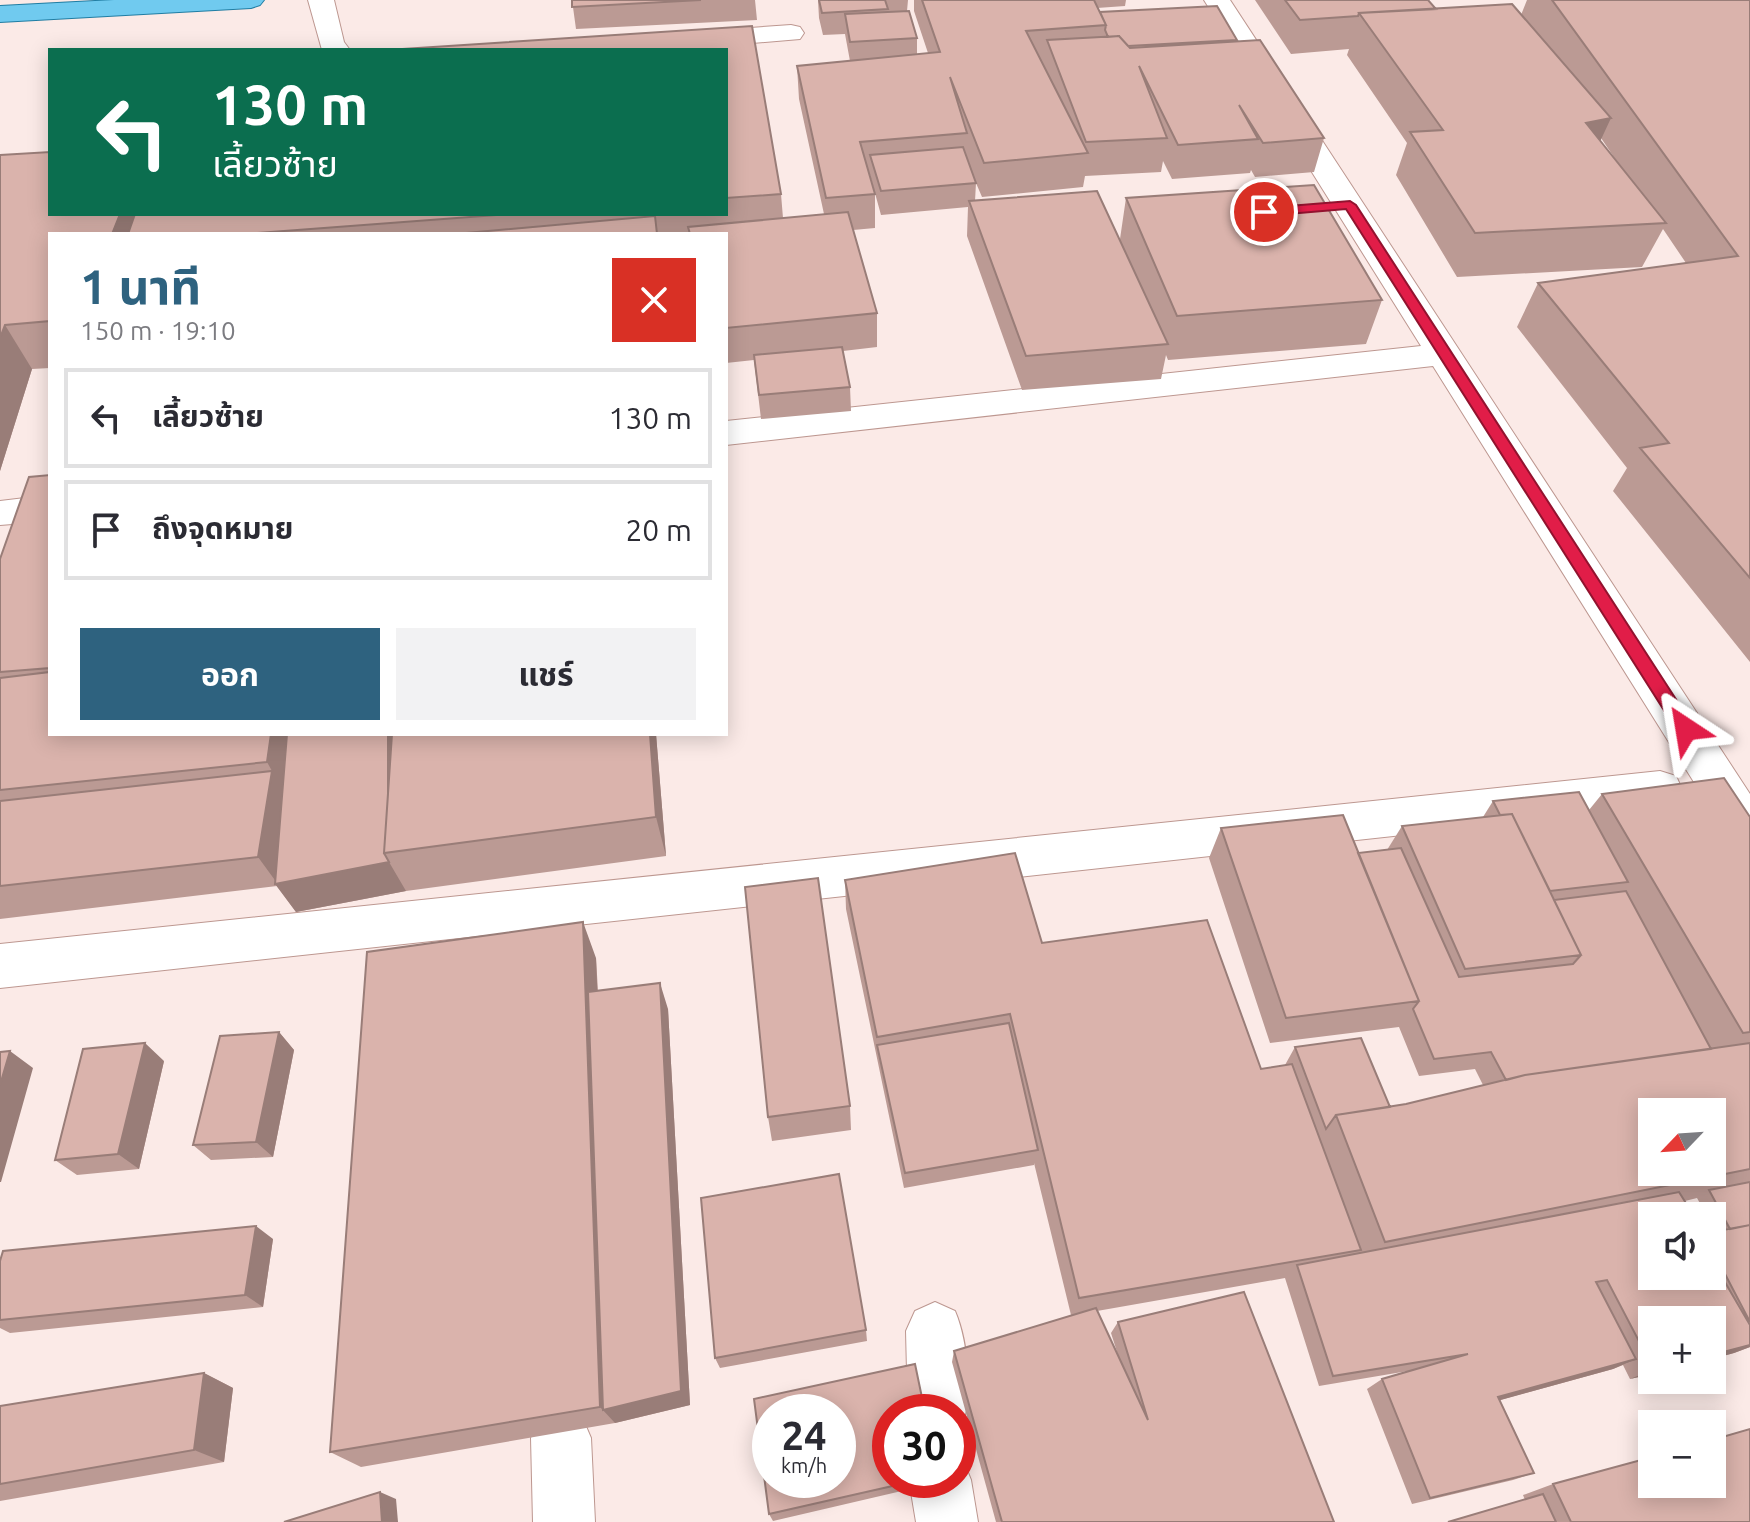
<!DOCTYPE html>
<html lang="th">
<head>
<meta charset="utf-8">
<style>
  body { margin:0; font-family:Ubuntu,"Noto Sans Thai",sans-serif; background:#f2f2f3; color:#2b2b33; height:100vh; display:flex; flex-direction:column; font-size:30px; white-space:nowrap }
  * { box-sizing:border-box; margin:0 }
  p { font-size:26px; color:#7c7c81 }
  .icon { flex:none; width:44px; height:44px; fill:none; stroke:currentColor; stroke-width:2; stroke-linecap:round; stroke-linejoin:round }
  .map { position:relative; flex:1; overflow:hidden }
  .drawer { position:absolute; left:48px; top:232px; width:680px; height:504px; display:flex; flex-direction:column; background:#fff; border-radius:0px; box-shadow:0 4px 20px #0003 }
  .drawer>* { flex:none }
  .banner { position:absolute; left:48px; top:48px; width:680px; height:168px; border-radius:0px; box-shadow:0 4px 20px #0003; background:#0b6e4f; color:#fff; overflow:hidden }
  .needle { width:52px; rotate:245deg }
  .buttons { position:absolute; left:1638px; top:1098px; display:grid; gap:16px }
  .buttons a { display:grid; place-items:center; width:88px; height:88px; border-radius:0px; background:#fff; box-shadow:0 4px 20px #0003; font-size:40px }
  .speed { position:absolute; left:752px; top:1394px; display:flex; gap:16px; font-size:40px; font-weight:700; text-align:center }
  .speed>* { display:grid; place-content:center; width:104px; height:104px; border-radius:50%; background:#fff; box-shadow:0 4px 20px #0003; line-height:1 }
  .speed small { font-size:20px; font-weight:400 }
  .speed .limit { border:12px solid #d22; background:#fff; color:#111 }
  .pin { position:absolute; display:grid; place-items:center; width:68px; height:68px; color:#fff; margin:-34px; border:4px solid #fff; border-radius:50%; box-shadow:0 2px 8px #0007 }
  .me { position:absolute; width:88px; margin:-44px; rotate:327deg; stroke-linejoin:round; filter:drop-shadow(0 0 6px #0008) }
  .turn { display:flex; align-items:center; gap:28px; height:168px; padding:0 32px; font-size:36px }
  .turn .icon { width:104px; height:104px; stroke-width:2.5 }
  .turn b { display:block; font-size:56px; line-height:68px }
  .round { display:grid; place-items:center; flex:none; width:84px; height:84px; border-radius:0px; background:#f2f2f3 }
  .summary { display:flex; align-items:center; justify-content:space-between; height:136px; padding:0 32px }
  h1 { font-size:48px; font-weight:700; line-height:60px; color:#2e627f }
  .cta { display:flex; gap:16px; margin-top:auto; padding:16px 32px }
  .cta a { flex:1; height:92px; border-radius:0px; background:#2e627f; color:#fff; font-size:32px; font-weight:700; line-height:92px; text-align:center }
  .cta a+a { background:#f2f2f3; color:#2b2b33 }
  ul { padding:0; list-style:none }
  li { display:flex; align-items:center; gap:24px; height:100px; margin:0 16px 12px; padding:0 16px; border:4px solid #e1e1e2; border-radius:0px }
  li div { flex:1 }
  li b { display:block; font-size:30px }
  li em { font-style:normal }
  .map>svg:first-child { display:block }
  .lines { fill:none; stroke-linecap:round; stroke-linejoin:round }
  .minor-casing { stroke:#bd9790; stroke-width:2 }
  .major-casing { stroke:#207da3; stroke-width:2 }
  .minor { fill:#fff; fill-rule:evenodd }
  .major { fill:#70caef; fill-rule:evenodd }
  .wall { fill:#bb9a94; fill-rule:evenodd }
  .shaded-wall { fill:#997d78 }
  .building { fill:#dab3ac; stroke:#997d78; stroke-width:2; fill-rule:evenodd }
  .route { fill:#e11d48; stroke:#92132f; stroke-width:2 }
</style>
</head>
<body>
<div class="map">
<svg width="1750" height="1522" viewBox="0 0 1750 1522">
  <rect width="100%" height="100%" fill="#fbeae7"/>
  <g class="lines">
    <defs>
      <path id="minor" d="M308,0H334L344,42L350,50H322Z
        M1204,0H1230L1750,794V851L1734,846L1433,366L726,445V421L1421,346Z
        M791,25L800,27L804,33L800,39L694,48L685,46L681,40L685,34L694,32Z
        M50,495V521L0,525V501Z
        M1660,771L1676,776L1682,789L1676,802L1660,807L0,988V944Z
        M935,1302L955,1311C968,1341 975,1405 958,1434V1412H908L906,1331L915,1311Z
        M561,1408L582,1417L591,1438L595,1522H533L531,1438L540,1417Z
        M958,1457L962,1458L971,1480L978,1522H916L909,1480H958Z"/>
      <path id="major" d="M114,0H264L260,5L251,8L0,22V6Z"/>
    </defs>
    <use href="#minor" class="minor-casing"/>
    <use href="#major" class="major-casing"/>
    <use href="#minor" class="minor"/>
    <use href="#major" class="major"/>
  </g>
  <path class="wall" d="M572,0H755L757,20L576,29Z
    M818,0H908L907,11L917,38V54L928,53L914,11V0H1126L1125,6L1097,8L1100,12L1237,40V41L1324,138L1314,172L1255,177L1251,170L1250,173L1172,179L1163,161L1161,172L1085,176L1083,187L982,197L976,183L975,201L1120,239L1126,198L1382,300L1366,344L1168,360L1166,355L1161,379L1022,390L967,236L968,207L881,215L870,175H869L875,194V228L853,230L877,313V347L843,351L850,387L851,411L761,419L754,360L726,363V234H50V368L32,369L0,471V155L50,214H726V50L781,194L783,218L824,214L799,99L797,66L850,61L845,34L823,35L819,18Z
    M1255,0H1428L1436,9L1521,15L1527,0H1750V662L1613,491L1627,468L1517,327L1538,283L1686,263L1663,229L1642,267L1457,277L1396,175L1407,143L1347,55L1349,49L1291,54ZM1601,138L1620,166L1600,141Z
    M50,475V734H656L666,856L406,891L296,912L277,886L0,919V559Z
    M1602,794L1750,817V1347L1734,1353L1712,1359V1320H1652V1374L1630,1379L1623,1365L1613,1369L1500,1400L1534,1473L1513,1480L1412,1504L1367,1389L1382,1379L1408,1371L1319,1386L1285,1278L1097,1311L1118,1355L1111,1333L1118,1322L1334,1522H996L952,1362L954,1351L1077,1314L1071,1315L1034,1163V1165L904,1188L846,909L845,880L1042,943L1261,1069L1285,1065L1295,1047L1390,1107L1406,1104L1483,1085L1475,1069L1419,1076L1399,1027L1270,1043L1209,858L1221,828L1358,853L1387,850L1402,826L1483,817L1493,801L1589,810ZM1697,1198L1707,1216H1712V1225L1716,1232H1712V1276L1685,1201Z
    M596,958L598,991L668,1009L690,1405L615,1423L361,1467L330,1452Z
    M279,1032L294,1050L273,1157L211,1160L193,1145Z
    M164,1061L139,1169L77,1175L55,1160Z
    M850,1106L851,1130L772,1141L768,1117Z
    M273,1239L263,1307L10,1333L0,1328V1261Z
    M866,1330L867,1341L720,1368L715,1358Z
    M204,1373L233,1388L224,1462L0,1501V1406Z
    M890,1480H937L936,1483L773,1521L769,1514Z
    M1553,1484L1750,1522H1448L1525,1500L1523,1495Z"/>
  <path class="shaded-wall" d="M1611,118L1591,161L1586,123Z
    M120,214H157L150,234H112Z
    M5,325L32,369L0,471V338Z
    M271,734H301L389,862L406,891L296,912L275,884L277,883L258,857L272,771L267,762Z
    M388,734H396L389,853Z
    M650,734H656L666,856L656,817Z
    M583,922L596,958L614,1407L660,983L668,1009L690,1405L615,1423L600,1407Z
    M279,1032L294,1050L273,1157L256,1142Z
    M145,1043L164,1061L139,1169L118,1154Z
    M10,1051L33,1068L1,1182H0V1085Z
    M256,1226L273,1239L263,1307L245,1295Z
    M1750,1345V1347L1734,1353L1712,1359V1355Z
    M1636,1359L1613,1369L1479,1406L1498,1397Z
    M1652,1370V1374L1630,1379Z
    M204,1373L233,1388L224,1462L194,1450Z
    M380,1492L396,1499L398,1522H382Z"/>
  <path class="building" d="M572,0H701L572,7Z
    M819,0H885L888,9L822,13Z
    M922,0H1094L1106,25L1026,31L1088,153L984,163L950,77L967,133L860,142L875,194L826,198L797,66L940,52Z
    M1285,0H1428L1436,9L1359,13L1358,16L1300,20Z
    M1552,0H1750V578L1640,448L1669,443L1538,283L1738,256Z
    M1512,4L1611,118L1586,123L1666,223L1475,233L1410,132L1443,130L1359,13Z
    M1217,6L1237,40L1128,46L1119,36L1108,37L1105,30L1106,25L1100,12Z
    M909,11L917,38L850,42L845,14Z
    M752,26L781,194L726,198V50H387Z
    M1119,36L1130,48L1260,40L1324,138L1263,143L1239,105L1258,139L1178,145L1139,66L1167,138L1086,142L1047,40Z
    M963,147L976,183L881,191L870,155Z
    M50,152V214H120L112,234H50V321L5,325L0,338V155Z
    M1314,185L1382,300L1177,316L1126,198Z
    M1097,191L1168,344L1026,356L969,201Z
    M848,212L877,313L726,328V234H690L688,227Z
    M135,214H510L244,234H128Z
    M655,216L657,234H455Z
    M842,347L850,387L759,395L754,355Z
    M50,475V668L0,672V559L29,477Z
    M50,672V734H271L267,762L0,790V678Z
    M287,734H388V794L384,853L389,862L275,884Z
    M392,734H650L656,817L384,853Z
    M272,771L258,857L0,886V801Z
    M1724,778L1750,817V1032L1743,1033L1602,794Z
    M1579,792L1628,882L1550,891L1512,814L1500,815L1493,801Z
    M1512,814L1581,955L1465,969L1402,826Z
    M1343,815L1419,1001L1286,1018L1221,828Z
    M1401,848L1459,977L1573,964L1581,955L1554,900L1626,891L1711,1049L1525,1075L1506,1080L1491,1052L1434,1059L1413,1009L1419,1001L1358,853Z
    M1015,853L1042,943L1207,920L1261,1069L1292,1064L1361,1250L1079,1298L1010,1014L877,1037L845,880Z
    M818,878L850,1106L768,1117L745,887Z
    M583,922L600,1407L330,1452L367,952Z
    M660,983L681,1391L603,1410L588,992Z
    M1009,1023L1038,1150L905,1173L877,1045Z
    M279,1032L256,1142L193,1145L220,1036Z
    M1361,1038L1390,1107L1336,1115L1326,1129L1295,1047Z
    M145,1043L118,1154L55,1160L83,1049Z
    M1750,1043V1169L1385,1242L1336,1115L1406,1104L1525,1075ZM1652,1112H1712V1172H1652Z
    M10,1051L0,1085V1052Z
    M839,1174L866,1330L715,1358L701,1198Z
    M1750,1182V1225L1730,1229L1709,1190Z
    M1679,1192L1694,1216H1652V1276H1712V1260L1750,1325V1345L1712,1355V1320H1652V1366L1607,1280L1596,1282L1636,1359L1498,1397L1534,1473L1430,1498L1382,1379L1468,1354L1333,1376L1297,1265Z
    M1750,1225V1322L1712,1249V1232Z
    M256,1226L245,1295L0,1320V1261L3,1251Z
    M1244,1292L1334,1522H1002L954,1351L1096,1308L1148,1420L1118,1322Z
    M915,1364L925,1412H890V1480H919L769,1514L754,1399ZM770,1412H838V1480H770Z
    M204,1373L194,1450L0,1484V1406Z
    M1750,1429V1522H1571L1553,1484L1652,1457V1484H1712V1440Z
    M380,1492L382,1522H284Z
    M1543,1494L1556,1522H1448Z"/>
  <path class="route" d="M1350,201L1356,205L1692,724L1695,729L1692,734H1679L1346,209L1264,216L1258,212L1264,208Z"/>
</svg>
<div class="buttons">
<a><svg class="needle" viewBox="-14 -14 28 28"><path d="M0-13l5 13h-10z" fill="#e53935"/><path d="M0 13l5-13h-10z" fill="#7c7c81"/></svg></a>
<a><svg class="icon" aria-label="sound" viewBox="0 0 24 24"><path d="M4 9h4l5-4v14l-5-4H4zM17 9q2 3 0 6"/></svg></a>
<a>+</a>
<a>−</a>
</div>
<div class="speed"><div>24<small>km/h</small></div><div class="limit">30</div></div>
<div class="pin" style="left:1264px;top:212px;background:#d93025"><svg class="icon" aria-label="arrive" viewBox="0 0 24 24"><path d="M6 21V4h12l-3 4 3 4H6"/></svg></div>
<svg class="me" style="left:1686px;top:729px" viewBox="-20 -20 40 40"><path d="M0-17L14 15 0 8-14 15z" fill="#e11d48" stroke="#fff" stroke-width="4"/></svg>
<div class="banner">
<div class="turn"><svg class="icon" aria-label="left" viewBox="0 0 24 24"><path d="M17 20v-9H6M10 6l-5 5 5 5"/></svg><div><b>130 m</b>เลี้ยวซ้าย</div></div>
</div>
<section class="drawer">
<div class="summary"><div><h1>1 นาที</h1><p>150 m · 19:10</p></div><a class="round" style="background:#d93025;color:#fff"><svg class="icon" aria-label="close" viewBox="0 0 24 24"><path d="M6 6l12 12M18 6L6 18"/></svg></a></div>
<ul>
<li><svg class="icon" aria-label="left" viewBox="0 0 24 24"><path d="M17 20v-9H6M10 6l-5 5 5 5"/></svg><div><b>เลี้ยวซ้าย</b></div><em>130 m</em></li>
<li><svg class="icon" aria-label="arrive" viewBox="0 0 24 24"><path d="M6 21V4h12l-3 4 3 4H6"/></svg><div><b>ถึงจุดหมาย</b></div><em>20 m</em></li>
</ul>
<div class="cta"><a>ออก</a><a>แชร์</a></div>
</section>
</div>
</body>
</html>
